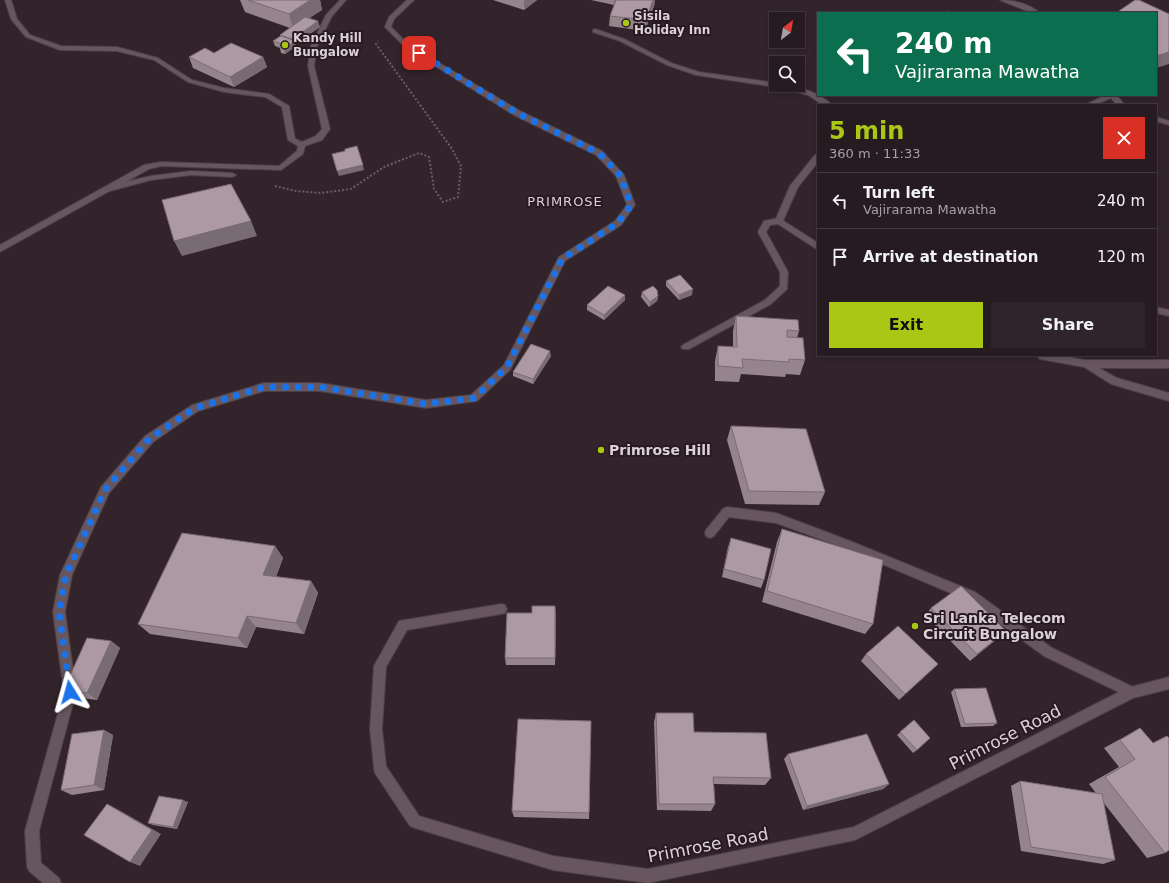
<!DOCTYPE html>
<html lang="en">
<head>
<meta charset="utf-8">
<style>
  body { margin:0; font-family:"DejaVu Sans",sans-serif; background:#2e2429; color:#f1f3f6; height:100vh; display:flex; flex-direction:column; font-size:15px; white-space:nowrap }
  * { box-sizing:border-box; margin:0 }
  p { font-size:13px; color:#a4a1a5 }
  .icon { flex:none; width:22px; height:22px; fill:none; stroke:currentColor; stroke-width:2; stroke-linecap:round; stroke-linejoin:round }
  .map { position:relative; flex:1; overflow:hidden }
  .side { position:absolute; left:817px; top:104px; width:340px; height:252px; display:flex; flex-direction:column; background:#261b20; border-radius:0px; box-shadow:0 2px 6px #0003,0 0 0 1px #42393e }
  .side>* { flex:none }
  .banner { position:absolute; left:817px; top:12px; width:340px; height:84px; border-radius:0px; box-shadow:0 2px 6px #0003,0 0 0 1px #42393e; background:#0b6e4f; color:#fff; overflow:hidden }
  .needle { width:26px; rotate:31deg }
  .tools { position:absolute; left:769px; top:12px; display:grid; gap:8px }
  .tools a { display:grid; place-items:center; width:36px; height:36px; border-radius:0px; background:#261b20; box-shadow:0 2px 6px #0003,0 0 0 1px #42393e; font-size:20px }
  .pin { position:absolute; display:grid; place-items:center; width:34px; height:34px; color:#fff; margin:-17px; border-radius:8px; box-shadow:0 2px 6px #0006 }
  .me { position:absolute; width:44px; margin:-22px; rotate:352deg; stroke-linejoin:round; filter:drop-shadow(0 0 3px #0008) }
  .turn { display:flex; align-items:center; gap:14px; height:84px; padding:0 12px; font-size:18px }
  .turn .icon { width:52px; height:52px; stroke-width:2.5 }
  .turn b { display:block; font-size:28px; line-height:34px }
  .round { display:grid; place-items:center; flex:none; width:42px; height:42px; border-radius:0px; background:#2e2429 }
  .headline { display:flex; align-items:center; justify-content:space-between; height:68px; padding:0 12px }
  h1 { font-size:24px; font-weight:700; line-height:30px; color:#abc716 }
  .button { display:flex; gap:8px; margin-top:auto; padding:8px 12px }
  .button a { flex:1; height:46px; border-radius:0px; background:#abc716; color:#111; font-size:16px; font-weight:700; line-height:46px; text-align:center }
  .button a+a { background:#2e2429; color:#f1f3f6 }
  ul { padding:0; list-style:none }
  li { display:flex; align-items:center; gap:12px; height:56px; padding:0 12px; border-top:1px solid #42393e }
  li div { flex:1 }
  li b { display:block; font-size:15px }
  li em { font-style:normal }
  .map>svg:first-child { display:block }
  .lines { fill:none; stroke-linecap:round; stroke-linejoin:round }
  .service-casing { stroke:#4c4046; stroke-width:2 }
  .minor-casing { stroke:#4c4046; stroke-width:2 }
  .path { stroke:#6a5d63; stroke-width:2; stroke-dasharray:2 2; stroke-linecap:butt }
  .service { fill:#67565e; fill-rule:evenodd }
  .minor { fill:#67565e; fill-rule:evenodd }
  .wall { fill:#95848c }
  .shaded-wall { fill:#796b72 }
  .building { fill:#ad99a3; stroke:#796b72 }
  .route { stroke:#1a73e8; stroke-width:7; stroke-dasharray:0 12.6 }
  .poi-dot { fill:#abc716; stroke:#291a22; stroke-width:1.5 }
  .labels { text-anchor:middle; dominant-baseline:central; stroke-width:4; stroke-linejoin:round; paint-order:stroke }
  .far-poi-label { font-size:12px; font-weight:bold; fill:#dbd1d6; stroke:#291a22; text-anchor:start }
  .far-quarter-label { font-size:13px; letter-spacing:1px; fill:#dbd1d6; stroke:#291a22 }
  .poi-label { font-size:14px; font-weight:bold; fill:#dbd1d6; stroke:#291a22; text-anchor:start }
  .near-street-label { font-size:17px; fill:#dbd1d6; stroke:#291a22 }
</style>
</head>
<body>
<div class="map">
<svg width="1169" height="883" viewBox="0 0 1169 883">
  <rect width="100%" height="100%" fill="#33242b"/>
  <g class="lines">
    <defs>
      <path id="service" d="M595,29L624,39L671,63L699,72L776,83V85C795,85 818,91 832,105H823L808,95L782,88L696,75L667,65L620,41L593,32V30Z
        M815,155H818V162L798,187L782,223H776L775,221L790,186Z
        M191,171L232,173L236,175L232,177L191,175L151,180L110,191L106,188L107,186L151,176Z
        M727,507L776,513L850,541L975,592L1052,648L1135,688L1137,692L1135,696L1131,698L1127,696L1044,656L967,600L842,547L776,523L729,517L714,536L710,538L706,536L705,533L706,530L723,509Z"/>
      <path id="minor" d="M5,0H11L17,19L30,35L61,46L117,47L158,58L192,80L224,88L269,94L289,106L295,139L302,142L316,136L322,129L308,66L311,46L326,15L340,0H346L332,16L317,46L314,66L330,129L322,140L305,146L303,154L281,170L161,166L149,169L0,252V245L144,165L161,162L279,166L297,151L298,146L288,140L282,107L265,97L224,92L188,82L154,60L117,51L60,50L26,37L11,19Z
        M407,0H414L394,19L391,27L409,45L520,111L602,151L624,175L635,205L621,225L565,261L510,370L477,401L426,408L320,391H264L198,411L153,442L109,493L72,575L65,612L76,692L39,831L41,863L59,878L61,883H43L29,871L27,866L25,831L64,692L53,612L60,575L101,487L145,436L192,405L264,383H320L426,400L471,395L504,365L559,257L615,221L627,205L616,176L596,155L514,115L405,47L385,27L389,17Z
        M1000,0C1013,0 1030,4 1040,13H1032Z
        M1106,95H1116L1125,105H1117L1111,98L1095,105H1085Z
        M1156,117L1169,121V125L1156,121Z
        M779,218L818,243V250L778,224L770,225L766,232L788,272L787,289L771,304L689,349H683L681,347L683,345L765,300L780,286V272L758,232L764,221Z
        M1156,307L1169,310V316L1156,313Z
        M1035,355H1058L1085,360H1169V368H1099L1117,378L1169,393V401L1111,384L1084,367L1040,359Z
        M501,604L505,605L507,609L505,613L501,614L407,630L386,667L382,729L386,766L419,816L553,856L648,869L854,827L1127,688L1169,677V689L1133,698L855,840L648,883L553,870L415,828L410,826L375,773L374,768L370,729L374,666L399,621Z"/>
    </defs>
    <use href="#service" class="service-casing"/>
    <use href="#minor" class="minor-casing"/>
    <path class="path" d="M275,186L296,191L320,193L351,189L384,167L419,153L429,157L434,189L443,202L458,197L461,166L452,149L376,44L378,41"/>
    <use href="#service" class="service"/>
    <use href="#minor" class="minor"/>
  </g>
  <path class="wall" d="M240,0H320L322,10L309,18L320,27L295,44L296,46L285,54L281,53L280,48L275,46L273,41L280,36V35L290,28L245,12Z
    M493,0H537L524,10Z
    M591,0H655L654,6L645,31L609,26L610,16L616,2L614,5Z
    M214,53L263,57L267,67L234,87L193,68L189,57Z
    M666,281L692,295L679,300L666,286Z
    M642,292L658,296L657,301L649,307L641,297Z
    M625,300L604,320L587,310V305Z
    M736,316L799,331L797,338L805,360L800,375L786,374L785,377L741,374L739,382L715,381V361L718,346L733,347V331Z
    M551,356L533,384L513,376V372Z
    M731,426L825,492L819,505L745,504L727,440Z
    M782,529L873,624L865,634L762,602L777,542Z
    M731,538L764,580L761,588L722,577L728,547Z
    M275,546L283,558L276,577L311,581L318,593L304,634L256,627L247,648L150,634L138,624Z
    M931,608L1006,631L998,638L970,661L925,615Z
    M556,614L555,665H506L505,658Z
    M111,641L120,648L97,700L73,697L63,691Z
    M866,654L938,664L899,700L861,661Z
    M954,689L997,723L993,726L961,727L951,692Z
    M656,713L694,732L771,778L765,785L714,784L715,804L711,811L657,810L654,722Z
    M914,720L917,750L913,753L897,735Z
    M591,721L589,819L514,817L512,811Z
    M1140,728L1153,743L1167,736L1165,853L1147,858L1103,802L1115,860L1103,864L1021,851L1011,786L1020,781L1096,793L1089,784L1119,767L1104,748L1124,737Z
    M104,730L113,735L104,790L72,795L61,790Z
    M788,754L889,784L883,789L803,810L784,759Z
    M188,802L177,829L153,825L148,823Z"/>
  <path class="shaded-wall" d="M310,0H320L322,10L293,29L289,14Z
    M524,0H537L524,10Z
    M614,0H617L614,5Z
    M653,0H655L654,6L645,31L646,20Z
    M318,21L320,27L295,44L296,46L285,54L284,49L294,41L293,39Z
    M1169,52V64L1156,68V56Z
    M263,57L267,67L234,87L230,77Z
    M363,165L364,170L339,176L337,171Z
    M251,221L257,236L182,256L174,241Z
    M693,289L692,295L679,300V295Z
    M625,295V300L604,320V315Z
    M658,296L657,301L649,307L650,302Z
    M550,351L551,356L533,384V379Z
    M275,546L283,558L272,586L263,575Z
    M311,581L318,593L304,634L296,623Z
    M555,606L556,614L555,665Z
    M247,616L256,627L247,648L238,638Z
    M1006,631L998,638L970,661L977,654Z
    M111,641L120,648L97,700L87,693Z
    M938,664L931,671L899,700L905,694Z
    M104,730L113,735L104,790L94,785Z
    M889,784L883,789L803,810L807,806Z
    M183,800L188,802L177,829L173,827Z
    M107,804L117,809L161,834L140,866L130,862Z"/>
  <path class="building" d="M248,0H310L289,14Z
    M616,0H653L646,20L610,16Z
    M1135,0H1139L1169,14V52L1156,56V13H1116Z
    M948,11L952,13H945Z
    M305,17L318,21L293,39L280,35Z
    M281,36L295,41L284,49L279,47L283,44L273,41Z
    M231,43L263,57L230,77L189,57L205,48L214,53Z
    M357,146L363,165L337,171L332,154L345,151V149Z
    M231,184L251,221L174,241L162,200Z
    M680,275L693,289L679,295L666,281Z
    M608,286L625,295L604,315L587,305Z
    M653,286L657,290L658,296L650,302L642,292Z
    M736,316L798,320L799,331L787,330V337L803,338L805,360L789,359V362L742,359L743,368L718,366V346L737,347Z
    M531,344L550,351L533,379L513,372Z
    M731,426L806,429L825,492L749,491Z
    M782,529L883,560L873,624L767,591Z
    M182,533L275,546L263,575L311,581L296,623L247,616L238,638L138,624Z
    M731,538L771,549L764,580L724,569Z
    M961,586L1006,631L977,654L931,608Z
    M532,606H555V658H505L507,613H532Z
    M898,626L938,664L905,694L866,654Z
    M87,638L111,641L87,693L63,691Z
    M986,688L997,723L965,724L954,689Z
    M656,713H693L694,732L766,733L771,778L713,777L715,804H659Z
    M518,719L591,721L589,813L512,811Z
    M914,720L930,738L917,750L900,732Z
    M1140,728L1153,743L1167,736L1169,738V850L1165,853L1105,777L1135,759L1120,740Z
    M104,730L94,785L61,790L72,734Z
    M867,734L889,784L807,806L788,754Z
    M1020,781L1102,794L1115,860L1031,847Z
    M159,796L183,800L173,827L148,823Z
    M107,804L152,830L130,862L84,835Z"/>
  <g class="lines">
    <path class="route" d="M70,692L59,612L66,575L105,490L149,439L195,408L264,387H320L426,404L474,398L507,367L562,259L618,223L631,205L620,175L599,153L517,113L419,53"/>
  </g>
  <g class="poi-dot">
    <circle cx="626" cy="23" r="4"/>
    <circle cx="285" cy="45" r="4"/>
    <circle cx="601" cy="450" r="4"/>
    <circle cx="915" cy="626" r="4"/>
  </g>
  <g class="labels">
    <g class="far-poi-label">
      <text x="634" y="16">Sisila<tspan x="634" dy="14">Holiday Inn</tspan></text>
      <text x="293" y="38">Kandy Hill<tspan x="293" dy="14">Bungalow</tspan></text>
    </g>
    <g class="far-quarter-label">
      <text x="565" y="201">PRIMROSE</text>
    </g>
    <g class="poi-label">
      <text x="609" y="450">Primrose Hill</text>
      <text x="923" y="618">Sri Lanka Telecom<tspan x="923" dy="16">Circuit Bungalow</tspan></text>
    </g>
    <g class="near-street-label">
      <text transform="translate(1005 737) rotate(-27)">Primrose Road</text>
      <text transform="translate(708 845) rotate(-11)">Primrose Road</text>
    </g>
  </g>
</svg>
<div class="tools">
<a><svg class="needle" viewBox="-14 -14 28 28"><path d="M0-13l5 13h-10z" fill="#e53935"/><path d="M0 13l5-13h-10z" fill="#a4a1a5"/></svg></a>
<a><svg class="icon" aria-label="search" viewBox="0 0 24 24"><circle cx="10" cy="10" r="6"/><path d="M15 15l6 6"/></svg></a>
</div>
<div class="pin" style="left:419px;top:53px;background:#d93025"><svg class="icon" aria-label="arrive" viewBox="0 0 24 24"><path d="M6 21V4h12l-3 4 3 4H6"/></svg></div>
<svg class="me" style="left:70px;top:692px" viewBox="-20 -20 40 40"><path d="M0-17L14 15 0 8-14 15z" fill="#1a73e8" stroke="#fff" stroke-width="4"/></svg>
<div class="banner">
<div class="turn"><svg class="icon" aria-label="left" viewBox="0 0 24 24"><path d="M17 20v-9H6M10 6l-5 5 5 5"/></svg><div><b>240 m</b>Vajirarama Mawatha</div></div>
</div>
<section class="side">
<div class="headline"><div><h1>5 min</h1><p>360 m · 11:33</p></div><a class="round" style="background:#d93025;color:#fff"><svg class="icon" aria-label="close" viewBox="0 0 24 24"><path d="M6 6l12 12M18 6L6 18"/></svg></a></div>
<ul>
<li><svg class="icon" aria-label="left" viewBox="0 0 24 24"><path d="M17 20v-9H6M10 6l-5 5 5 5"/></svg><div><b>Turn left</b><p>Vajirarama Mawatha</p></div><em>240 m</em></li>
<li><svg class="icon" aria-label="arrive" viewBox="0 0 24 24"><path d="M6 21V4h12l-3 4 3 4H6"/></svg><div><b>Arrive at destination</b></div><em>120 m</em></li>
</ul>
<div class="button"><a>Exit</a><a>Share</a></div>
</section>
</div>
</body>
</html>
